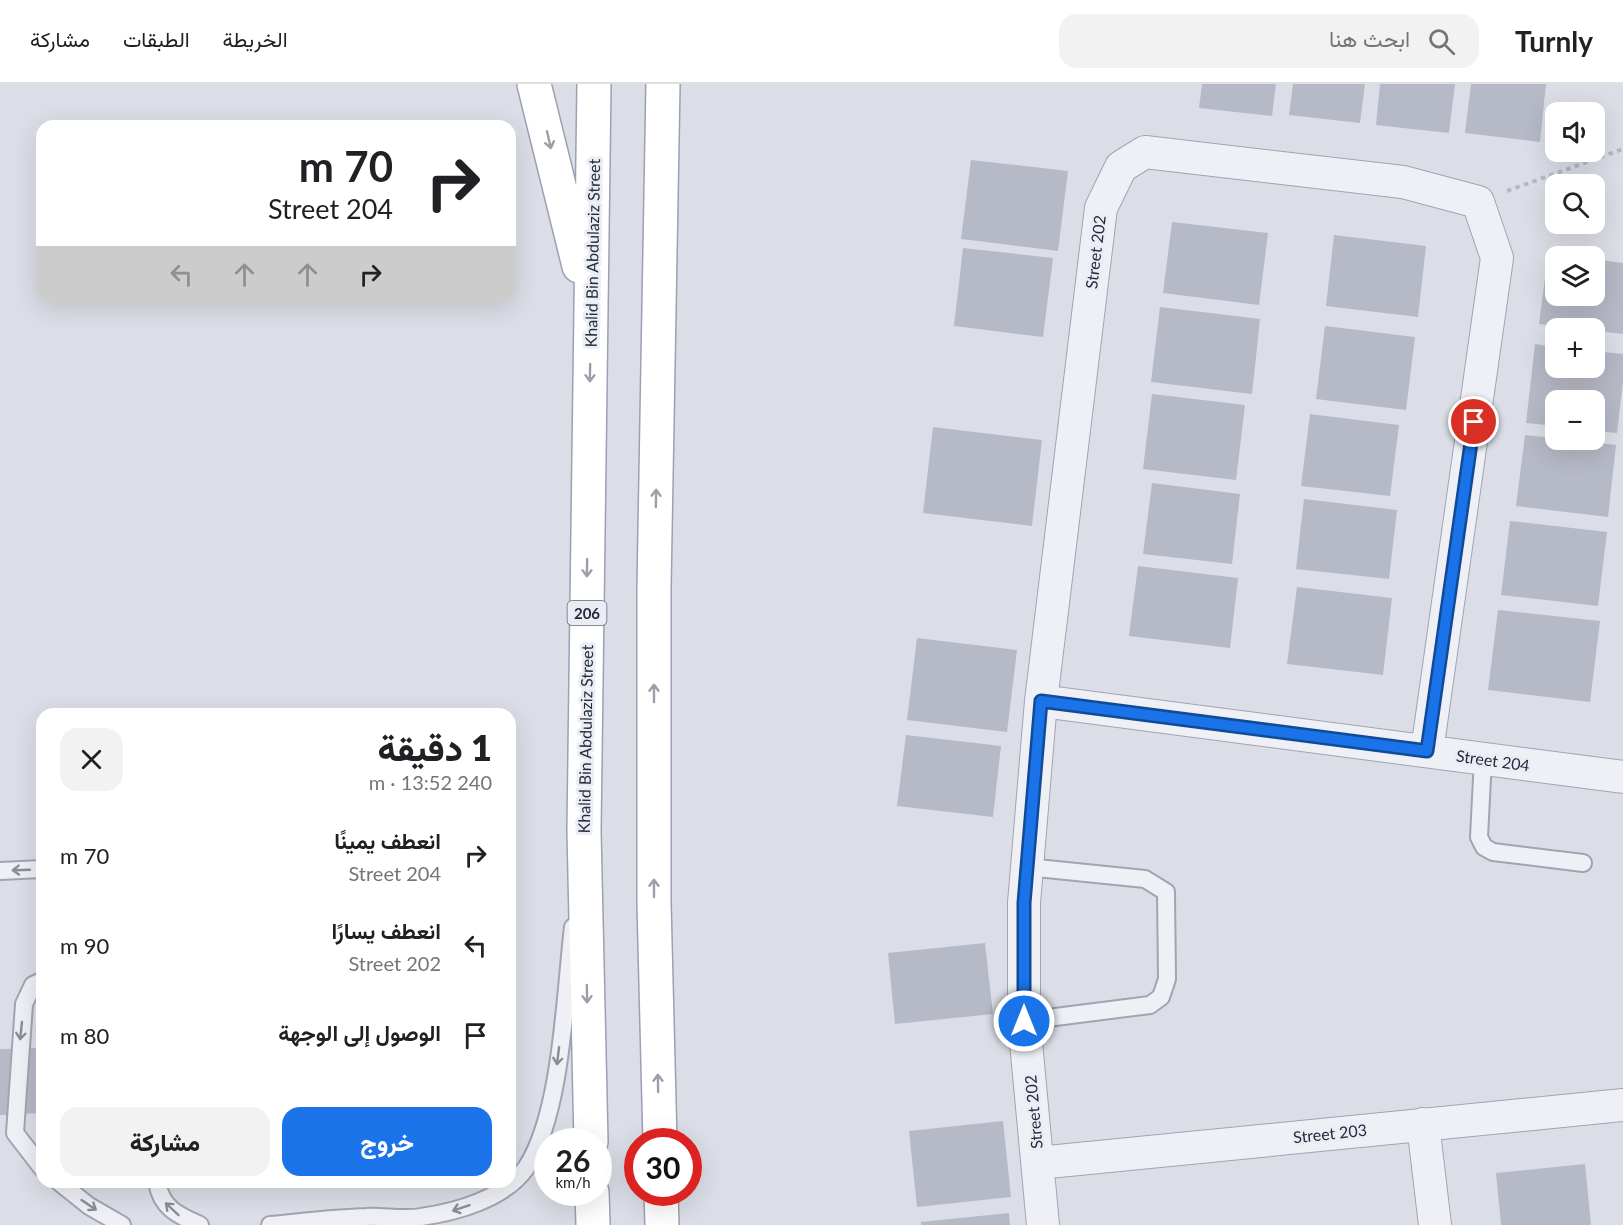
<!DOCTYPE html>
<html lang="ar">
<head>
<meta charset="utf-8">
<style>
  body { margin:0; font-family:Lato,Vazirmatn,sans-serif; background:#f2f2f2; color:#202124; direction:rtl; height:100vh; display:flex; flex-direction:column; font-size:22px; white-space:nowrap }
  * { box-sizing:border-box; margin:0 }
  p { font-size:20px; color:#757577 }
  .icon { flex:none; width:33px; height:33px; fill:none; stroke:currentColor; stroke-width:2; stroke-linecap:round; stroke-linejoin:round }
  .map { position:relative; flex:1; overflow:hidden; direction:ltr }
  .details { position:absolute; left:36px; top:624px; width:480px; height:480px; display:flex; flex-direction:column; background:#fff; border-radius:18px; box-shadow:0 6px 24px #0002; direction:rtl }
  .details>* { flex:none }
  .hud { position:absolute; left:36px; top:36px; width:480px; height:183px; border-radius:18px; box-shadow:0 6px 24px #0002; direction:rtl; background:#fff; color:#202124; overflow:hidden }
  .tools { position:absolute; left:1545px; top:18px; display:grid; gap:12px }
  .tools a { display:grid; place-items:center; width:60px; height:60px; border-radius:12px; background:#fff; box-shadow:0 6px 24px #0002; font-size:30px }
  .speed { position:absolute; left:534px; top:1044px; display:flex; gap:12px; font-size:30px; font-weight:700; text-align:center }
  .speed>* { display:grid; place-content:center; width:78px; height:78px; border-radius:50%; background:#fff; box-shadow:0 6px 24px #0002; line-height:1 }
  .speed small { font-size:15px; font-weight:400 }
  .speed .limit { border:9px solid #d22; background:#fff; color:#111 }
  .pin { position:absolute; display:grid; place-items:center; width:51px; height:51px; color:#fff; margin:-26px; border:3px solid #fff; border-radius:50%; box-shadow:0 2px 6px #0007 }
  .me { position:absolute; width:66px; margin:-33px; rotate:0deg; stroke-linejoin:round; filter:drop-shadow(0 0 4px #0008) }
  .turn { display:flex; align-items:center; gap:21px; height:126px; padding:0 24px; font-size:27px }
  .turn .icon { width:78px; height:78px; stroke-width:2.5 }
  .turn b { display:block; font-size:42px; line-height:51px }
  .lanes { display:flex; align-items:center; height:57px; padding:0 24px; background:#0003; justify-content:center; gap:30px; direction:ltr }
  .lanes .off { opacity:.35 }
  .round { display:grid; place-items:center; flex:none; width:63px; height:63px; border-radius:18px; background:#f2f2f2 }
  .headline { display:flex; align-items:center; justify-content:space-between; height:102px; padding:0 24px }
  h1 { font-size:36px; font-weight:800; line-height:45px }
  .primary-button { display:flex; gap:12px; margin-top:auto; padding:12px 24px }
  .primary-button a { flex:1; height:69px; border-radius:18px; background:#1a73e8; color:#fff; font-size:24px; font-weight:800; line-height:69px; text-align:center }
  .primary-button a+a { background:#f2f2f2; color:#202124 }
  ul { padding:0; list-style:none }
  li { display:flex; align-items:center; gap:18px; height:90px; padding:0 24px }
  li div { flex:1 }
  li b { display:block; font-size:22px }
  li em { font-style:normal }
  header { display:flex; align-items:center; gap:36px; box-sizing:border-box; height:84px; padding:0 30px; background:#fff; border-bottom:2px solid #e0e0e0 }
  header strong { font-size:28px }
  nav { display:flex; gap:33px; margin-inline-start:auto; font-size:21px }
  .search { width:420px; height:54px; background:#f2f2f2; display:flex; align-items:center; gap:15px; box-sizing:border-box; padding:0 21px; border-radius:18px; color:#757577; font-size:22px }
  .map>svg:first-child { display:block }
  .building { fill:#b6b9c6 }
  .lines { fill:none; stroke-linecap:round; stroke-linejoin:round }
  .service-casing { stroke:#a1a4b1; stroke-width:20 }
  .minor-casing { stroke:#a1a4b1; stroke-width:34 }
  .primary-casing { stroke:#9ba0b3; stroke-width:36 }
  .path { stroke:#b6b9c1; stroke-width:4; stroke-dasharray:4.5 4.5; stroke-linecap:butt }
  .service { stroke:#eef0f5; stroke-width:16 }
  .minor { stroke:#eef0f5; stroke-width:32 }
  .primary { stroke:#fff; stroke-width:33 }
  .oneway { stroke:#9d9fa8 }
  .oneway2 { stroke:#8a8d99 }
  .route-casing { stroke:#114b97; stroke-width:15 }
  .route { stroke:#1a73e8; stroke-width:10 }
  .labels { text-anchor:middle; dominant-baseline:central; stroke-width:6; stroke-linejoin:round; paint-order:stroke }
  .shield { fill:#ebedf4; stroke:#606474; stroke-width:1.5 }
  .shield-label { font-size:15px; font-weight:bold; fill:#252a3d }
  .street-label { font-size:16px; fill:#252a3d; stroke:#ebedf4 }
</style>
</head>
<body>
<header>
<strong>Turnly</strong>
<div class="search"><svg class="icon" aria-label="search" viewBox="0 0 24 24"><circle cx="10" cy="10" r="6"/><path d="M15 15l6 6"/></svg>ابحث هنا</div>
<nav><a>الخريطة</a><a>الطبقات</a><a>مشاركة</a></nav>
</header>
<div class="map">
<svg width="1623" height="1141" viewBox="0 0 1623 1141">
  <rect width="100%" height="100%" fill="#dcdee7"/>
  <path class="building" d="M1202,0H1276L1272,32L1199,24Z
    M1293,0H1365L1360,39L1289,31Z
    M1380,0H1455L1449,49L1376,41Z
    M1471,0H1546L1540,58L1465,49Z
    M971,76L1068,87L1058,167L961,155Z
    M1172,138L1268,149L1259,221L1163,209Z
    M1334,151L1426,162L1418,233L1326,222Z
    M963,164L1053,174L1043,253L954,242Z
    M1548,170L1556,171V212H1594V175L1623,179V250L1539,240Z
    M1160,223L1260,235L1252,310L1151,298Z
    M1325,242L1415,253L1406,326L1316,315Z
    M1535,260L1556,263V284H1594V267L1623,270V298L1617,349L1594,347V316H1556V342L1526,339Z
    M1152,310L1245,321L1236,396L1143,385Z
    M1310,330L1399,341L1390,412L1301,402Z
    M933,343L1042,356L1032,442L923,429Z
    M1525,351L1616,361L1608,433L1516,422Z
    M1152,399L1240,410L1232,480L1143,470Z
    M1304,415L1397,426L1389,495L1296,485Z
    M1510,437L1607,448L1598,522L1501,511Z
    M1138,482L1238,494L1230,564L1129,552Z
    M1297,503L1392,514L1383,591L1287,580Z
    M1498,526L1600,537L1590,618L1488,606Z
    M917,554L1017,566L1007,648L907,636Z
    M906,651L1001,662L993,733L897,722Z
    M985,859L993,930L895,940L888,869Z
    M42,964V1029L0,1031V965Z
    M1003,1037L1011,1113L917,1123L909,1047Z
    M1585,1080L1591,1141H1501L1496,1089Z
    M1009,1129L1010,1141H921V1138Z"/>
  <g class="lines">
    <defs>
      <path id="service" d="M1483,675L1479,753L1484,763L1493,768L1583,779
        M0,787L42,785
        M42,897L33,901L24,920L15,1049L42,1084
        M1024,937L1150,921L1161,913L1167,895L1166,808L1145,795L1027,783
        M59,1098L89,1122L122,1141
        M157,1098C161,1124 178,1131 200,1141
        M270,1141C302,1138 334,1134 366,1133C384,1132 403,1136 421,1133C456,1128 504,1115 526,1084C562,1030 565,909 573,843"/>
      <path id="minor" d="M1041,617L1623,693
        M1423,1040L1435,1141
        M1038,1079L1623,1021
        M1043,1141L1024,937V819L1041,617L1101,124L1121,83L1145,68L1403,98L1478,118L1497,174L1427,667"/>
      <path id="primary" d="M534,0L579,182
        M591,1058L584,747L594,0
        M660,1058L654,819V504L663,0
        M592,1108L593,1141
        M661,1108L662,1141"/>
    </defs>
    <use href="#service" class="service-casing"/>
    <use href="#minor" class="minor-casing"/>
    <use href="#primary" class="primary-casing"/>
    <path class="path" d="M1507,107L1623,65"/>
    <use href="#service" class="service"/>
    <use href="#minor" class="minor"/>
    <use href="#primary" class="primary"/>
  </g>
  <defs><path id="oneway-shaft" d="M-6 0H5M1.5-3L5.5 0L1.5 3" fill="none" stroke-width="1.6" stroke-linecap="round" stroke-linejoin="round" transform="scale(1.5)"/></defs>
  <g class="oneway">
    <use href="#oneway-shaft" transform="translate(549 56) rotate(77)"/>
    <use href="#oneway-shaft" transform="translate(590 289) rotate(91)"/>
    <use href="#oneway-shaft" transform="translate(656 414) rotate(-89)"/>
    <use href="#oneway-shaft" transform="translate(587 484) rotate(91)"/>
    <use href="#oneway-shaft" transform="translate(654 609) rotate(-90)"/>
    <use href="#oneway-shaft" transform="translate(654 804) rotate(-90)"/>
    <use href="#oneway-shaft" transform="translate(587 910) rotate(89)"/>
    <use href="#oneway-shaft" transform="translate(658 999) rotate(-91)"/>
  </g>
  <g class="oneway2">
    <use href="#oneway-shaft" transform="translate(21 786) rotate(178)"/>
    <use href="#oneway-shaft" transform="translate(21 947) rotate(96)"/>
    <use href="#oneway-shaft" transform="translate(558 972) rotate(97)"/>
    <use href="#oneway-shaft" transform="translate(89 1121) rotate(34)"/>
    <use href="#oneway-shaft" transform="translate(461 1124) rotate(161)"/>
    <use href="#oneway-shaft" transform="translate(172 1125) rotate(-137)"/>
  </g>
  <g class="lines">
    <defs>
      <path id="route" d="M1024,937V819L1041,617L1427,667L1474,338"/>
    </defs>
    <use href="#route" class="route-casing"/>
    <use href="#route" class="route"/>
  </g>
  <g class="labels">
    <rect class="shield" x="567.5" y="517" width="39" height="24" rx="4.5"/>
    <g class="shield-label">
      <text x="587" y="529">206</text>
    </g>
    <g class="street-label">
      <text transform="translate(1095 168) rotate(-83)">Street 202</text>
      <text transform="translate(592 169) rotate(-89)">Khalid Bin Abdulaziz Street</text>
      <text transform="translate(585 655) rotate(-89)">Khalid Bin Abdulaziz Street</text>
      <text transform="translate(1493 676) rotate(8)">Street 204</text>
      <text transform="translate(1033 1028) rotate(-95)">Street 202</text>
      <text transform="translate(1330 1049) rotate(-6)">Street 203</text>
    </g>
  </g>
</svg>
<div class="tools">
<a><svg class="icon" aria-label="sound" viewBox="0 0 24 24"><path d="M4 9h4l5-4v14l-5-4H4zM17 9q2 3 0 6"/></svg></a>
<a><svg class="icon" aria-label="search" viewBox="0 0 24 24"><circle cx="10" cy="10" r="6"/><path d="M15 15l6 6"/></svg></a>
<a><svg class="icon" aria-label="layers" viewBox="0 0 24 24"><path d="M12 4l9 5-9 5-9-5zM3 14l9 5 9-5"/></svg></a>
<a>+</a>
<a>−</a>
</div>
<div class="speed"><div>26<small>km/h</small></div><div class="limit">30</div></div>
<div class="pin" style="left:1474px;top:338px;background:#d93025"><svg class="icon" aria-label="arrive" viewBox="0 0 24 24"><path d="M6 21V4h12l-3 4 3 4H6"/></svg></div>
<svg class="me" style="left:1024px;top:937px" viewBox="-20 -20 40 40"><circle r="17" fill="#1a73e8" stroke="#fff" stroke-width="3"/><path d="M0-11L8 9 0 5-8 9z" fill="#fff"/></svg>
<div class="hud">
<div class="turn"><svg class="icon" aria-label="right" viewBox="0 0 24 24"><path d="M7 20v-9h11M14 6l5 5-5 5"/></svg><div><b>70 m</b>Street 204</div></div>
<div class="lanes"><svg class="icon off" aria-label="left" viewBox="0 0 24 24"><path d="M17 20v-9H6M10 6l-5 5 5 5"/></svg><svg class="icon off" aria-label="ahead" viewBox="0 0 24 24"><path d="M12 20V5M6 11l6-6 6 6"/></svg><svg class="icon off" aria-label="ahead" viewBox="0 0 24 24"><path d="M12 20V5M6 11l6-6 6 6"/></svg><svg class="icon" aria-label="right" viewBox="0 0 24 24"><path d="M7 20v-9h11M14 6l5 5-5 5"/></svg></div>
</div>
<section class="details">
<div class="headline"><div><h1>1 دقيقة</h1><p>240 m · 13:52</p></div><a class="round"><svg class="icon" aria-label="close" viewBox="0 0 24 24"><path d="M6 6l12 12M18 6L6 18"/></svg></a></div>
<ul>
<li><svg class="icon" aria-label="right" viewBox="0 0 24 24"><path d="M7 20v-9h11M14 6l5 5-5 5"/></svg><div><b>انعطف يمينًا</b><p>Street 204</p></div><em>70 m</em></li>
<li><svg class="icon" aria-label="left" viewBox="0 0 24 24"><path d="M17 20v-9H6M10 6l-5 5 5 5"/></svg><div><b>انعطف يسارًا</b><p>Street 202</p></div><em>90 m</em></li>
<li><svg class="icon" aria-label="arrive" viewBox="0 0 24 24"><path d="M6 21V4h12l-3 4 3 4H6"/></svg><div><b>الوصول إلى الوجهة</b></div><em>80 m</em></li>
</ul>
<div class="primary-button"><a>خروج</a><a>مشاركة</a></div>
</section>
</div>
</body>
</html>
